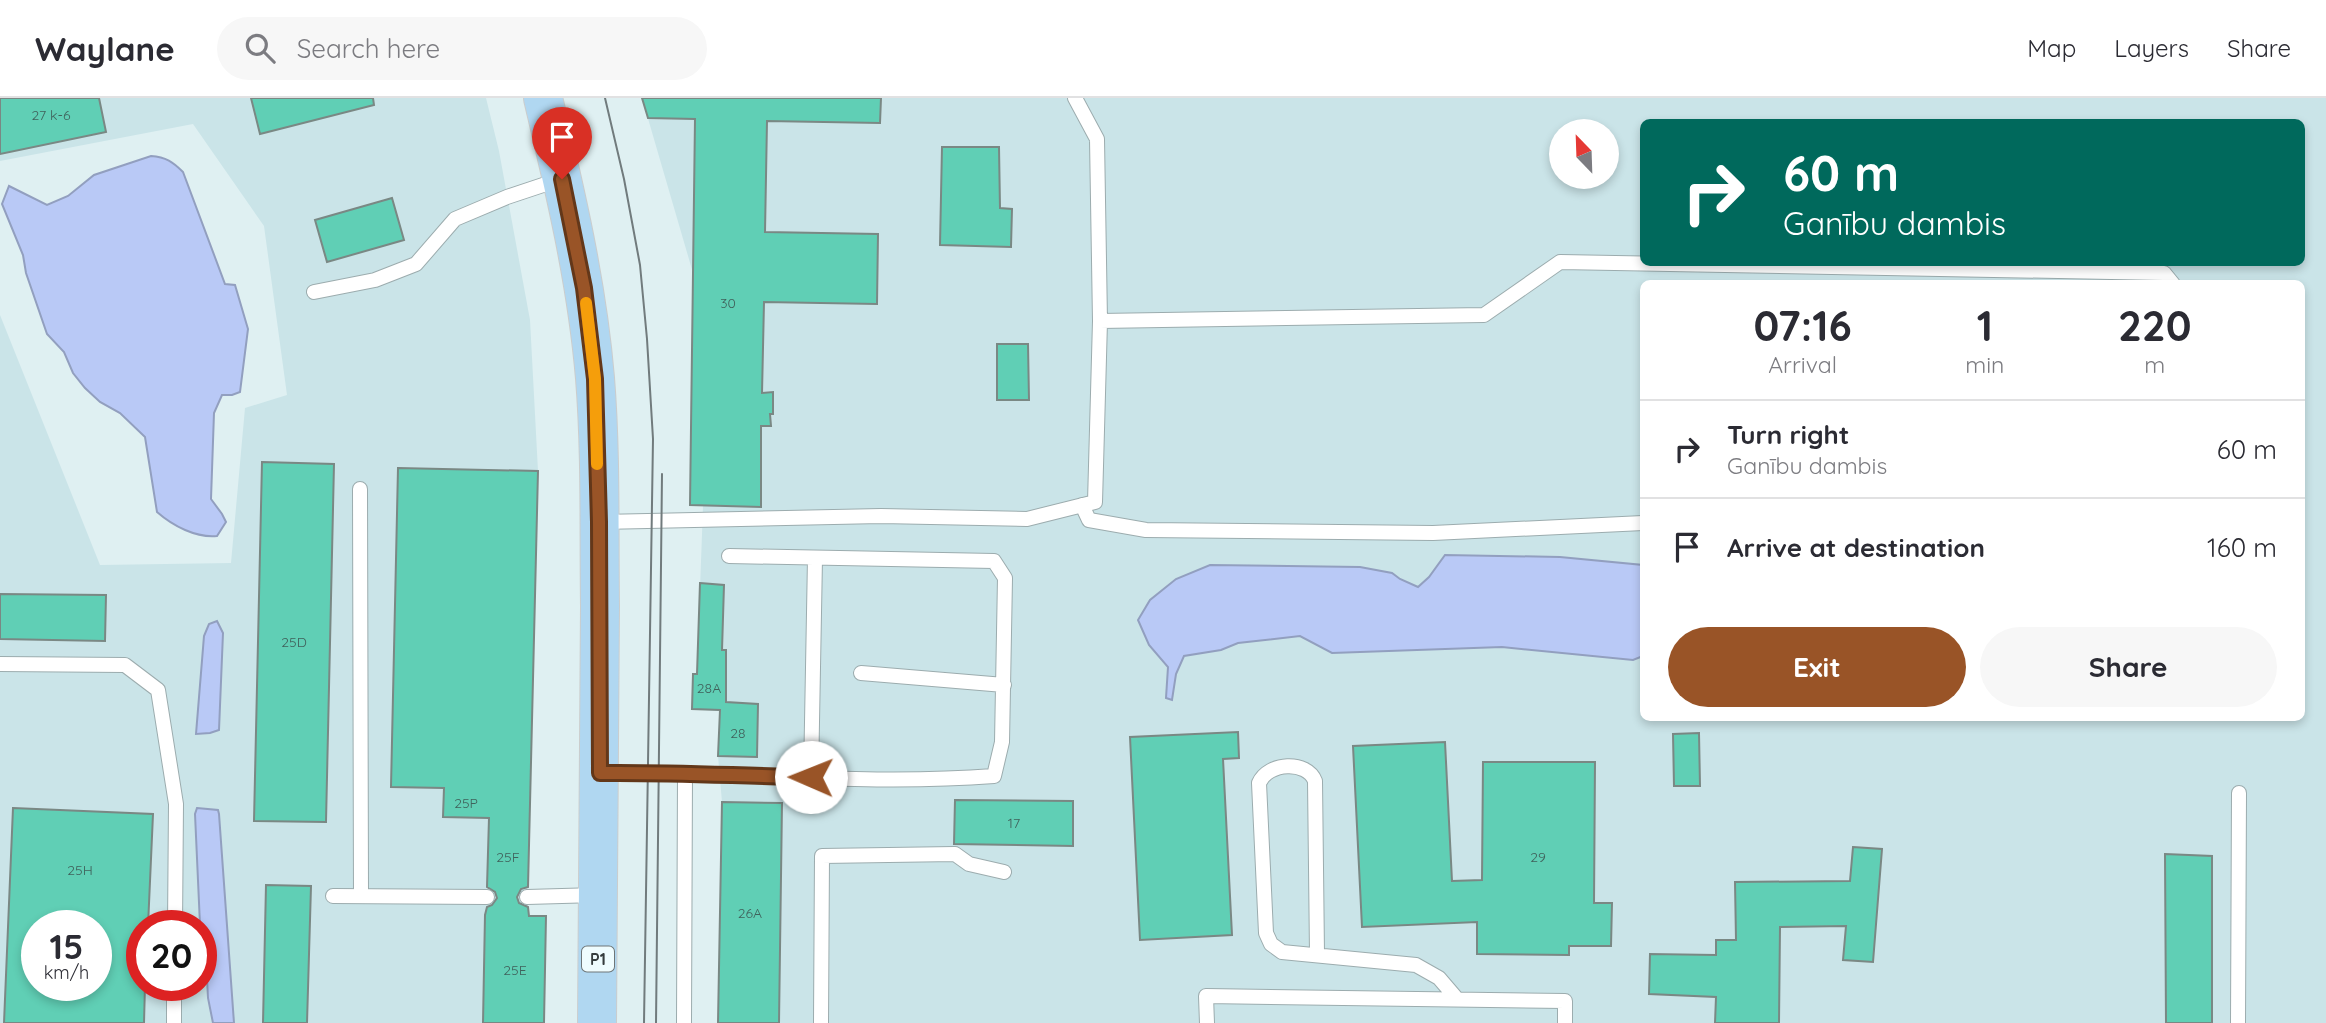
<!DOCTYPE html>
<html lang="en">
<head>
<meta charset="utf-8">
<style>
  body { margin:0; font-family:Quicksand,sans-serif; background:#f7f7f7; color:#2b2b33; height:100vh; display:flex; flex-direction:column; font-size:26px; white-space:nowrap }
  * { box-sizing:border-box; margin:0 }
  p { font-size:23px; color:#7c7c81 }
  .icon { flex:none; width:38px; height:38px; fill:none; stroke:currentColor; stroke-width:2; stroke-linecap:round; stroke-linejoin:round }
  .map { position:relative; flex:1; overflow:hidden }
  .drawer { position:absolute; left:1640px; top:182px; width:665px; height:441px; display:flex; flex-direction:column; background:#fff; border-radius:10px; box-shadow:0 4px 10px #0003 }
  .drawer>* { flex:none }
  .top-card { position:absolute; left:1640px; top:21px; width:665px; height:147px; border-radius:10px; box-shadow:0 4px 10px #0003; background:#00695c; color:#fff; overflow:hidden }
  .needle { width:46px; rotate:337deg }
  .tools { position:absolute; left:1549px; top:21px; display:grid; gap:14px }
  .tools a { display:grid; place-items:center; width:70px; height:70px; border-radius:50%; background:#fff; box-shadow:0 4px 10px #0003; font-size:35px }
  .speed { position:absolute; left:21px; top:812px; display:flex; gap:14px; font-size:35px; font-weight:700; text-align:center }
  .speed>* { display:grid; place-content:center; width:91px; height:91px; border-radius:50%; background:#fff; box-shadow:0 4px 10px #0003; line-height:1 }
  .speed small { font-size:18px; font-weight:400 }
  .speed .limit { border:10px solid #d22; background:#fff; color:#111 }
  .pin { position:absolute; display:grid; place-items:center; width:60px; height:60px; color:#fff; margin:-72px -30px; border-radius:50% 50% 50% 0; rotate:-45deg; box-shadow:0 0 7px #0007 }
  .pin .icon { rotate:45deg }
  .me { position:absolute; width:77px; margin:-38px; rotate:271deg; stroke-linejoin:round; filter:drop-shadow(0 0 5px #0008) }
  .turn { display:flex; align-items:center; gap:24px; height:147px; padding:0 28px; font-size:32px }
  .turn .icon { width:91px; height:91px; stroke-width:2.5 }
  .turn b { display:block; font-size:49px; line-height:60px }
  .eta { display:flex; justify-content:space-evenly; align-items:center; height:119px; text-align:center }
  .eta b { font-size:42px; font-weight:800; line-height:49px }
  .cta { display:flex; gap:14px; margin-top:auto; padding:14px 28px }
  .cta a { flex:1; height:80px; border-radius:42px; background:#995427; color:#fff; font-size:28px; font-weight:800; line-height:80px; text-align:center }
  .cta a+a { background:#f7f7f7; color:#2b2b33 }
  ul { padding:0; list-style:none }
  li { display:flex; align-items:center; gap:21px; height:98px; padding:0 28px; border-top:2px solid #e1e1e2 }
  li div { flex:1 }
  li b { display:block; font-size:26px }
  li em { font-style:normal }
  header { display:flex; align-items:center; gap:42px; box-sizing:border-box; height:98px; padding:0 35px; background:#fff; border-bottom:2px solid #e1e1e2 }
  header strong { font-size:33px }
  nav { display:flex; gap:38px; margin-inline-start:auto; font-size:24px }
  .search { width:490px; height:63px; background:#f7f7f7; display:flex; align-items:center; gap:18px; box-sizing:border-box; padding:0 24px; border-radius:38px; color:#7c7c81; font-size:26px }
  .map>svg:first-child { display:block }
  .built { fill:#cae4e8; fill-rule:evenodd }
  .water { fill:#b9c9f6; stroke:#929fbf; stroke-width:2 }
  .building { fill:#60cfb5; stroke:#7a8884; stroke-width:2; fill-rule:evenodd }
  .lines { fill:none; stroke-linecap:round; stroke-linejoin:round }
  .lane-casing { stroke:#9cacae; stroke-width:16 }
  .primary-casing { stroke:#cbcdcd; stroke-width:40 }
  .lane { stroke:#fff; stroke-width:14 }
  .primary { stroke:#b0d7f1; stroke-width:38 }
  .tram { stroke:#717b7d; stroke-width:2 }
  .route-casing { stroke:#633719; stroke-width:18 }
  .route { stroke:#995427; stroke-width:12 }
  .slow { stroke:#f59e0b; stroke-width:12 }
  .labels { text-anchor:middle; dominant-baseline:central; stroke-width:6; stroke-linejoin:round; paint-order:stroke }
  .number-label { font-size:14px; fill:#40625c }
  .shield { fill:#effcfe; stroke:#6e7678; stroke-width:2 }
  .shield-label { font-size:16px; font-weight:bold; fill:#363d3e }
</style>
</head>
<body>
<header>
<strong>Waylane</strong>
<div class="search"><svg class="icon" aria-label="search" viewBox="0 0 24 24"><circle cx="10" cy="10" r="6"/><path d="M15 15l6 6"/></svg>Search here</div>
<nav><a>Map</a><a>Layers</a><a>Share</a></nav>
</header>
<div class="map">
<svg width="2326" height="925" viewBox="0 0 2326 925">
  <rect width="100%" height="100%" fill="#dff0f2"/>
  <path class="built" d="M0,0H486L499,53L530,222L538,373L527,799L529,818H546L544,925H0V217L100,467L231,465L245,310L287,297L264,128L193,26L0,63ZM37,828H96V887H37ZM142,828H201V887H142Z
    M642,0H2326V925H718L722,704L718,658L720,613L692,611L693,576L697,575L703,408L690,407L693,175ZM1643,24H2301V164H1643ZM1561,33H1606V79H1561ZM1643,186H2301V620H1643Z"/>
  <path class="water" d="M151,58C166,59 173,64 183,74L225,186L235,187L248,231L240,294L232,297H222L214,315L211,401L222,416L226,424L217,438C196,440 173,428 157,414L145,339L120,315L100,304L85,290L73,275L64,254L47,236L26,175L23,157L2,106L9,88L47,107L68,98L94,77Z
    M1445,457L1560,459L1643,467V558L1633,562L1502,549L1332,555L1300,538L1238,545L1221,552L1184,558L1176,576L1172,602L1166,600L1168,569L1149,547L1138,522L1150,502L1176,481L1210,467L1360,469L1392,475L1400,481L1418,489L1429,479Z
    M217,523L223,535L219,632L210,635L196,636L204,538L209,526Z
    M197,710L218,712L219,716L234,925H213L208,900L206,861L201,849L195,716Z"/>
  <path class="building" d="M0,0H99L106,34L0,56Z
    M251,0H373L374,7L260,36Z
    M642,0H881L880,25L767,23L765,134L878,136L877,206L764,204L762,295L773,294V316H770L771,328H761V409L690,407L695,21L648,20Z
    M942,49H999L1000,110L1012,111L1011,149L940,147Z
    M392,100L404,142L327,164L315,122Z
    M997,246H1028L1029,302H997Z
    M262,364L334,366L326,724L254,723Z
    M398,370L538,373L528,789L521,791L517,799L519,805L528,809L529,818H546L544,925H483L485,817L487,809L492,807L497,800L495,794L487,789L489,720L443,719L444,690L391,689Z
    M700,485L724,487L722,552H726V604L758,606L757,659L718,658L720,612L692,611L693,576H697Z
    M0,496L106,497L105,543L0,541Z
    M1238,634L1239,660L1223,661L1232,837L1140,842L1130,639Z
    M1699,635L1700,688H1674L1673,636Z
    M1445,644L1452,783L1482,782L1483,664H1595L1594,805H1612L1611,848H1569V857L1477,856V824L1362,829L1353,648Z
    M955,702L1073,703V748L954,746Z
    M722,704L782,705L779,925H718Z
    M13,710L153,716L148,828H142V887H145L144,925H4ZM37,828H96V887H37Z
    M1853,749L1882,751L1873,864L1843,862L1846,828L1780,829L1779,925H1715L1716,899L1649,896L1650,856L1716,857V842H1736L1735,784L1850,783Z
    M2165,756L2212,758V925H2166Z
    M266,787L311,788L307,925H263Z"/>
  <g class="lines">
    <defs>
      <path id="lane" d="M314,194L375,182L416,166L455,121L507,99L561,81
        M1100,223L1484,217L1560,164L2164,175L2173,186
        M360,391L361,798
        M1082,407L1089,422L1146,432L1433,435L1643,425
        M601,424L881,418L1027,421L1095,404L1100,223L1097,41L1075,0
        M0,566L125,567L158,592L176,706L175,828
        M861,575L1004,587
        M602,675C732,673 863,688 994,678L1002,644L1005,480L994,463L729,458
        M811,679L815,460
        M333,798L487,799
        M527,799L597,797
        M1317,856L1315,683C1307,662 1268,664 1259,685L1266,835L1271,846L1282,854L1416,867L1439,880L1457,901
        M174,925V887
        M684,925L685,676
        M821,925L822,758L955,756L969,766L1004,774
        M1207,925L1206,898L1565,903V925
        M2238,925L2239,695"/>
      <path id="primary" d="M543,0C565,92 587,185 595,280C601,355 599,432 600,508C600,647 599,786 597,925"/>
    </defs>
    <use href="#lane" class="lane-casing"/>
    <use href="#primary" class="primary-casing"/>
    <use href="#lane" class="lane"/>
    <use href="#primary" class="primary"/>
    <path class="tram" d="M605,0L624,81L640,167L647,241L653,341L644,925
      M656,925L662,376"/>
  </g>
  <g class="lines">
    <defs>
      <path id="route" d="M562,81L584,190L595,281L599,424L600,675C670,674 741,678 811,679"/>
    </defs>
    <use href="#route" class="route-casing"/>
    <use href="#route" class="route"/>
    <path class="slow" d="M586,205L595,281L597,366"/>
  </g>
  <g class="labels">
    <g class="number-label">
      <text x="51" y="17">27 k-6</text>
      <text x="728" y="205">30</text>
      <text x="294" y="544">25D</text>
      <text x="709" y="590">28A</text>
      <text x="738" y="635">28</text>
      <text x="466" y="705">25P</text>
      <text x="1014" y="725">17</text>
      <text x="508" y="759">25F</text>
      <text x="1538" y="759">29</text>
      <text x="80" y="772">25H</text>
      <text x="750" y="815">26A</text>
      <text x="515" y="872">25E</text>
    </g>
    <rect class="shield" x="582" y="848.5" width="32" height="25" rx="5"/>
    <g class="shield-label">
      <text x="598" y="861">P1</text>
    </g>
  </g>
</svg>
<div class="tools">
<a><svg class="needle" viewBox="-14 -14 28 28"><path d="M0-13l5 13h-10z" fill="#e53935"/><path d="M0 13l5-13h-10z" fill="#7c7c81"/></svg></a>
</div>
<div class="speed"><div>15<small>km/h</small></div><div class="limit">20</div></div>
<div class="pin" style="left:562px;top:81px;background:#d93025"><svg class="icon" aria-label="arrive" viewBox="0 0 24 24"><path d="M6 21V4h12l-3 4 3 4H6"/></svg></div>
<svg class="me" style="left:811px;top:679px" viewBox="-20 -20 40 40"><circle r="19" fill="#fff"/><path d="M0-13L10 11 0 6-10 11z" fill="#995427"/></svg>
<div class="top-card">
<div class="turn"><svg class="icon" aria-label="right" viewBox="0 0 24 24"><path d="M7 20v-9h11M14 6l5 5-5 5"/></svg><div><b>60 m</b>Ganību dambis</div></div>
</div>
<section class="drawer">
<div class="eta">
<div><b>07:16</b><p>Arrival</p></div>
<div><b>1</b><p>min</p></div>
<div><b>220</b><p>m</p></div>
</div>
<ul>
<li><svg class="icon" aria-label="right" viewBox="0 0 24 24"><path d="M7 20v-9h11M14 6l5 5-5 5"/></svg><div><b>Turn right</b><p>Ganību dambis</p></div><em>60 m</em></li>
<li><svg class="icon" aria-label="arrive" viewBox="0 0 24 24"><path d="M6 21V4h12l-3 4 3 4H6"/></svg><div><b>Arrive at destination</b></div><em>160 m</em></li>
</ul>
<div class="cta"><a>Exit</a><a>Share</a></div>
</section>
</div>
</body>
</html>
